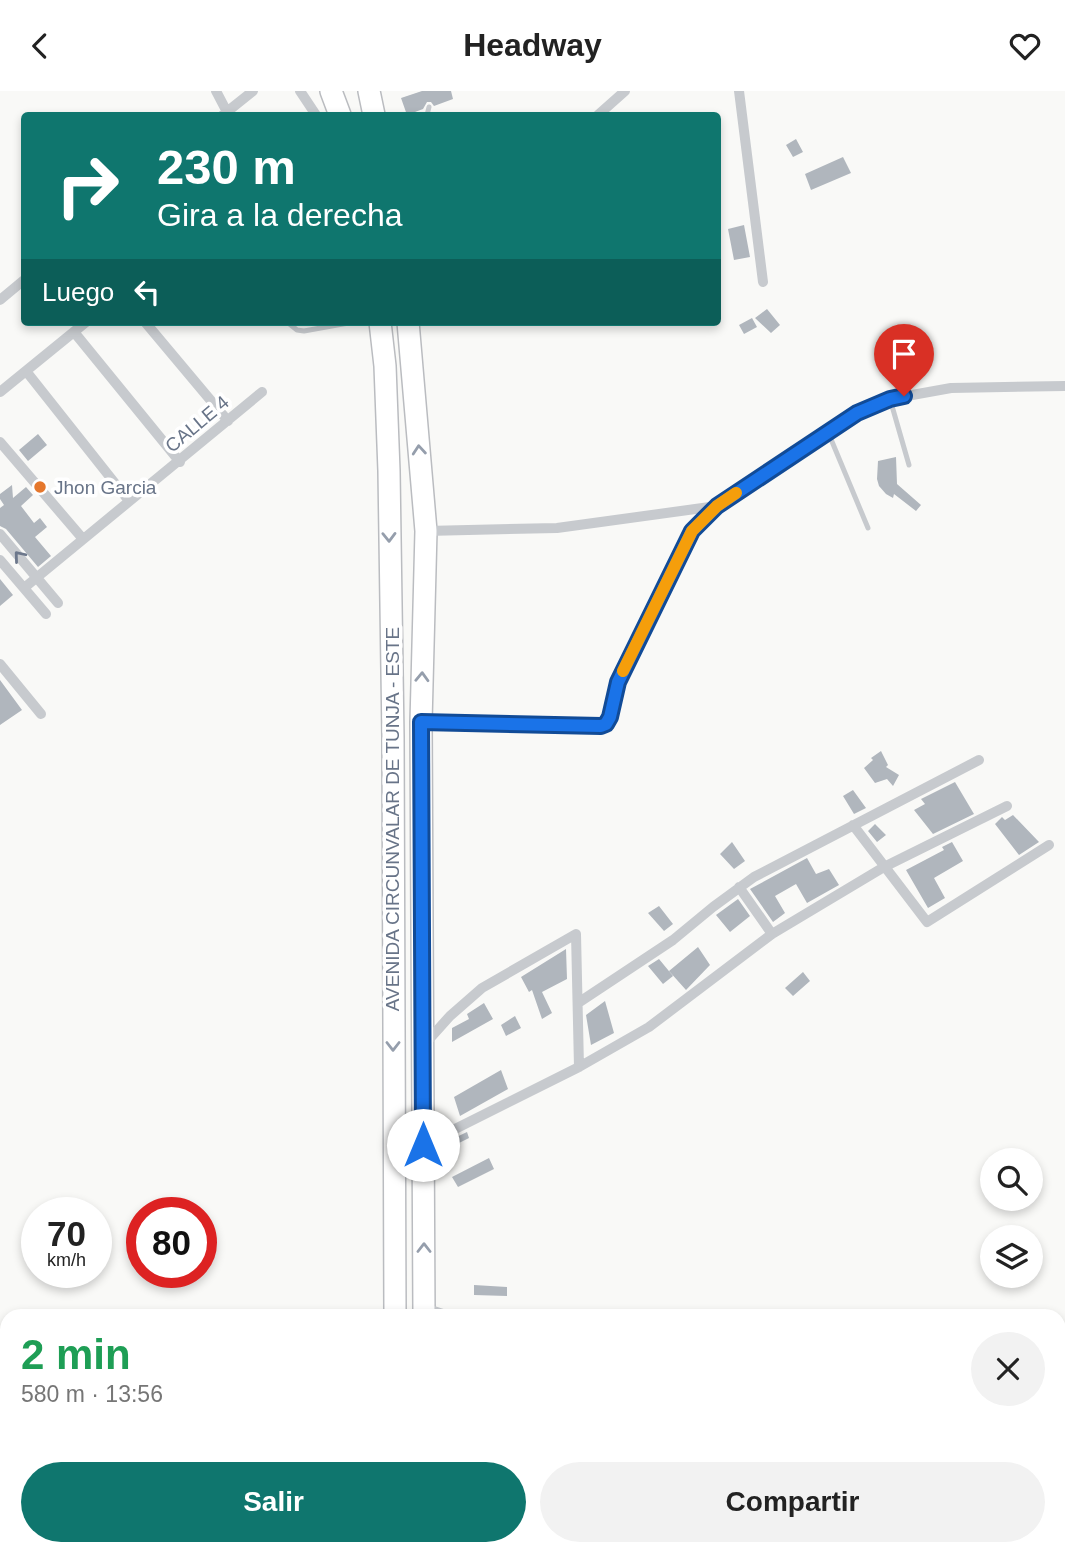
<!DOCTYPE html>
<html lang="es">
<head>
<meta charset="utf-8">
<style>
  body { margin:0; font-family:Helvetica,sans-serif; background:#f2f2f2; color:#222; height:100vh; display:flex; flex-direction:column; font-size:26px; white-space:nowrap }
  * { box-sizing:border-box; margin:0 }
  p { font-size:23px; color:#767676 }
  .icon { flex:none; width:38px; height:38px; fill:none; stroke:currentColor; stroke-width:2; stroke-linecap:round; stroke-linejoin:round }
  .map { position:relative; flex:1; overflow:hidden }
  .details { position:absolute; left:0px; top:1218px; width:1066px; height:247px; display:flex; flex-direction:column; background:#fff; border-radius:21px 21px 0 0; box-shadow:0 4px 10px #0003 }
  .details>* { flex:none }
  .guide { position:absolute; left:21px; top:21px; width:700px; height:214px; border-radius:7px; box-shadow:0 4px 10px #0003; background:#0f766e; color:#fff; overflow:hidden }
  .controls { position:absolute; left:980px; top:1057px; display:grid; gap:14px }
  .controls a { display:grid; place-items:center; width:63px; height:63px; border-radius:50%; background:#fff; box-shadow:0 4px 10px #0003; font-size:35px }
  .speed { position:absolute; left:21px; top:1106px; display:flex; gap:14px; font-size:35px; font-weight:700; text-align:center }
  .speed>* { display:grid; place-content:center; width:91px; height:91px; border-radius:50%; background:#fff; box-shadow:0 4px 10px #0003; line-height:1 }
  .speed small { font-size:18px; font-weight:400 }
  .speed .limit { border:10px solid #d22; background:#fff; color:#111 }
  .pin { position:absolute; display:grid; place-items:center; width:60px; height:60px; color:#fff; margin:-72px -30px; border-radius:50% 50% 50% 0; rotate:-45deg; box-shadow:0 0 7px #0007 }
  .pin .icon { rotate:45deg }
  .me { position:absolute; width:77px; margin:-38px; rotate:0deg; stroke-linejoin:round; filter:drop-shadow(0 0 5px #0008) }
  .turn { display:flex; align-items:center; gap:24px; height:147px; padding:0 21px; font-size:32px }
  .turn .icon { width:91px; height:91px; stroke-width:2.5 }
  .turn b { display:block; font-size:49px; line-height:60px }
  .then { display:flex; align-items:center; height:66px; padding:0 21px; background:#0003; gap:14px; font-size:26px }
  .round { display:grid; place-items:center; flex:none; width:74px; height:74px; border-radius:37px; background:#f2f2f2 }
  .summary { display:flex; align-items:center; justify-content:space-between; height:119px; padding:0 21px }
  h1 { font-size:42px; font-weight:700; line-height:52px; color:#1e9e55 }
  .action { display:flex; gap:14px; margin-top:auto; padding:14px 21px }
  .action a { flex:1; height:80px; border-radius:42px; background:#0f766e; color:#fff; font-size:28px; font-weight:700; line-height:80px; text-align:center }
  .action a+a { background:#f2f2f2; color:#222 }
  header { display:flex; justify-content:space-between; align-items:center; height:91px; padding:0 21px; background:#fff; font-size:32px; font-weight:700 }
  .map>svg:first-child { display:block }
  .building { fill:#b0b6bd }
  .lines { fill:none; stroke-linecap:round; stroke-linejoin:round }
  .highway-casing { stroke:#babcc0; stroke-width:24 }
  .lane { stroke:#c7cace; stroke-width:5 }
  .street { stroke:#c7cace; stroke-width:10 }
  .highway { stroke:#fff; stroke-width:21 }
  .oneway { stroke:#959eac }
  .oneway2 { stroke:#6d788c }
  .route-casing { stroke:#114b97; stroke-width:18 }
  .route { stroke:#1a73e8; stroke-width:12 }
  .slow { stroke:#f59e0b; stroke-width:12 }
  .poi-dot { fill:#e5772c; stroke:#fff; stroke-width:2.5 }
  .labels { text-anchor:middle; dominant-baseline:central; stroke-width:7; stroke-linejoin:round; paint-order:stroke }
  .street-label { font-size:19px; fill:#687488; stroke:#fff }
  .poi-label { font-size:19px; fill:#687488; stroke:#fff; text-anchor:start }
</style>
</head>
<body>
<header><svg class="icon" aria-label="back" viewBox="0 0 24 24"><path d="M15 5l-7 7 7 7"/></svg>Headway<svg class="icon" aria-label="heart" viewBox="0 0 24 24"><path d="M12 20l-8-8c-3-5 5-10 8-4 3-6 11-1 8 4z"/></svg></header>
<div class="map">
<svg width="1065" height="1464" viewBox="0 0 1065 1464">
  <rect width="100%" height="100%" fill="#f9f9f7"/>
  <path class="building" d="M422,0H451L453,8L434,15L431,11H427L423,18L407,24L401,7Z
    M796,48L803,61L793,66L786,54Z
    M843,66L851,82L811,99L805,83Z
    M744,134L750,166L734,169L728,138Z
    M767,218L780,234L771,242L755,227Z
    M752,227L757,236L744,243L739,234Z
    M38,343L47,354L28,370L19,359Z
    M896,366L897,393L921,414L916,420L894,403L893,407L886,403L879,395L877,388L878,370Z
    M12,394L13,407L26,396L33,404L21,415L34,432L40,427L47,436L35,446L51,465L38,476L6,438L0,435V417L4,414L0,408V403Z
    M0,488L13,504L0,515Z
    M0,589L22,619L0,634Z
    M881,660L888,674L886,676L899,684L893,695L887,688L875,692L864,677L873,669L871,667Z
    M955,691L974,723L933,743L914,719L925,713L921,708Z
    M853,699L866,717L854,723L843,705Z
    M1013,724L1039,751L1019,764L995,733L1002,726L1005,729Z
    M875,733L886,744L877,751L868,740Z
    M732,751L745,770L734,778L720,763Z
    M952,751L963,770L934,787L945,807L928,817L906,779L944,759L942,756Z
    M807,767L816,783L829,778L839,794L807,812L796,793L775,805L785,822L773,831L750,798Z
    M738,808L750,825L730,841L716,824Z
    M659,815L673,833L664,840L648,822Z
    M698,856L710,874L686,899L669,880Z
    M566,858L567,888L542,901L552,922L542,928L532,899L529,901L521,886Z
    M659,868L673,885L663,893L648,875Z
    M803,881L810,890L793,905L785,897Z
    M605,910L614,942L591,954L586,924Z
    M484,912L493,928L452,951V937L469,928L467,923Z
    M515,925L521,937L506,945L501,934Z
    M501,979L508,998L460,1025L454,1006Z
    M467,1041L469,1047L451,1056L448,1050Z
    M489,1067L494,1078L458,1096L452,1086Z
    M474,1194L507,1196V1205L474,1204Z"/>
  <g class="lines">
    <defs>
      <path id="highway" d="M331,0L340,24
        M369,0L374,24
        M380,231L385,275L389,380L393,646L395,1225
        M408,231L426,440L421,631L424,1225
        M397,1458V1464
        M425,1458L426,1464"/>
    </defs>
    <use href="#highway" class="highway-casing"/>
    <path class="lane" d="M427,24L429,16
      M287,231L297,239L304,240L354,231
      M890,308L909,374
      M828,341L868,437
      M430,1216L457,1225
      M453,1458L458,1464
      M703,1458L711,1464
      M717,1458V1464
      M648,1464L658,1458"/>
    <path class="street" d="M216,0L227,21
      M300,0L316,24
      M739,0L763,191
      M223,24L253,0
      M598,24L625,0
      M0,209L24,189
      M145,231L228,330
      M74,241L180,371
      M26,280L129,410
      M0,301L86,231
      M0,351L83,448
      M426,440L557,437L717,415L857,322L890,308L951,297L1065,295
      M0,443L58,512
      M0,469L46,523
      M24,497L262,301
      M0,573L41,623
      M421,631L601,635L606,633L610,626L618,591L692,440L717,415
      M853,734L927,831L1049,754
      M739,796L772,843
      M578,912L673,849L713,816L754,786L979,669
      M424,954L450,925L482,897L576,843L579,976
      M423,1054L579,976L649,936L772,843L884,776L1007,715"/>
    <use href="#highway" class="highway"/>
  </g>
  <defs><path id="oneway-chevron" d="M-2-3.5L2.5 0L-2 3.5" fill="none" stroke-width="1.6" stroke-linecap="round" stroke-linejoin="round" transform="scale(1.75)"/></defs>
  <g class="oneway">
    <use href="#oneway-chevron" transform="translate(419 359) rotate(-95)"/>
    <use href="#oneway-chevron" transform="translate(389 446) rotate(89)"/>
    <use href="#oneway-chevron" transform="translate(422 586) rotate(-88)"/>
    <use href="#oneway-chevron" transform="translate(393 955) rotate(90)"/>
    <use href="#oneway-chevron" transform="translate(424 1157) rotate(-90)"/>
  </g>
  <use class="oneway2" href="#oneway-chevron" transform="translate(19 465) rotate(-130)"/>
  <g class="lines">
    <defs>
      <path id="route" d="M423,1054L421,631L601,635L606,633L610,626L618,591L692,440L717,415L857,322L890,308L904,305"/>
    </defs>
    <use href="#route" class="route-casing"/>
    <use href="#route" class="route"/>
    <path class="slow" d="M623,580L692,440L717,415L736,402"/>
  </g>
  <circle class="poi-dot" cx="40" cy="396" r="7"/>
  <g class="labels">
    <g class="street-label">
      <text transform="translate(197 333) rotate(-40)">CALLE 4</text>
      <text transform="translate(392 728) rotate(-90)">AVENIDA CIRCUNVALAR DE TUNJA - ESTE</text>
    </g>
    <g class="poi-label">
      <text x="54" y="396">Jhon Garcia</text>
    </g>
  </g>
</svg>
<div class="controls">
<a><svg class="icon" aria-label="search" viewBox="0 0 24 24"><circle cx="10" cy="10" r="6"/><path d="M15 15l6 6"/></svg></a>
<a><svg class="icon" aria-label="layers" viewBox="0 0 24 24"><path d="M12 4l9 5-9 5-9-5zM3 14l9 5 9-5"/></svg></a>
</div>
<div class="speed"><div>70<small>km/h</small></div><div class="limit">80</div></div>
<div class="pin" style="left:904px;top:305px;background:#d93025"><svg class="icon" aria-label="arrive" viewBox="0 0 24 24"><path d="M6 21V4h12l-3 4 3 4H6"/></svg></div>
<svg class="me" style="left:423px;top:1054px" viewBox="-20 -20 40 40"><circle r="19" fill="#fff"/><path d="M0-13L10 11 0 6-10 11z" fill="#1a73e8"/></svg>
<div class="guide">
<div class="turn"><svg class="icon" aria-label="right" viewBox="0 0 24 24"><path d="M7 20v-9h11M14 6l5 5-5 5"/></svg><div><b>230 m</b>Gira a la derecha</div></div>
<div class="then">Luego<svg class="icon" aria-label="left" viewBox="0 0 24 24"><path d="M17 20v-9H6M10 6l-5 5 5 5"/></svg></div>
</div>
<section class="details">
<div class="summary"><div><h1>2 min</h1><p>580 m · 13:56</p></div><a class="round"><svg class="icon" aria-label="close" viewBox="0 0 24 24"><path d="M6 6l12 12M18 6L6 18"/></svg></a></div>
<div class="action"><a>Salir</a><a>Compartir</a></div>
</section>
</div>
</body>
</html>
